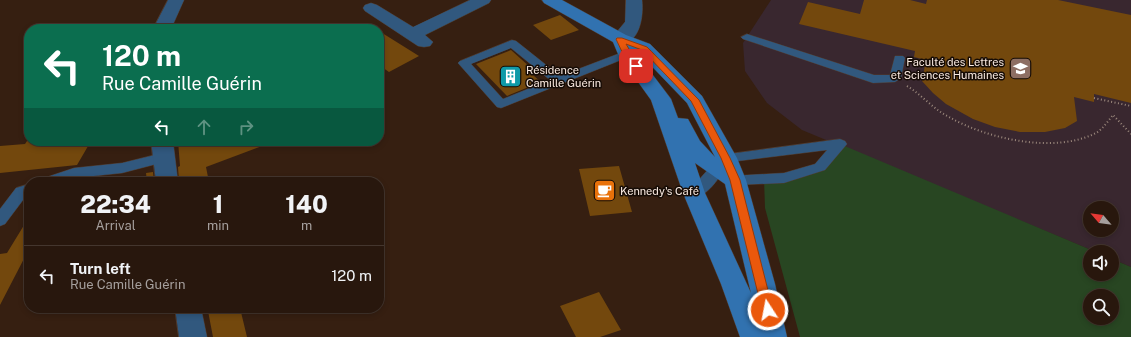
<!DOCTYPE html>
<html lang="en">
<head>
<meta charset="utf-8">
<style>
  body { margin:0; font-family:"Public Sans",sans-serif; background:#302016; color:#f1f3f6; height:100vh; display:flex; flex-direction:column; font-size:15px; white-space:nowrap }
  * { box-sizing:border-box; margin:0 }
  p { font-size:13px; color:#a59f9d }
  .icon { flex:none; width:22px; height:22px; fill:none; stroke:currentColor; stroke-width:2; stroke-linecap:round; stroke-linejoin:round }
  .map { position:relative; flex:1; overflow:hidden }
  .panel { position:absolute; left:24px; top:177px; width:360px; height:136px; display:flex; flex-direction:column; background:#28170d; border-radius:16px; box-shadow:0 2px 6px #0003,0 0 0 1px #44362e }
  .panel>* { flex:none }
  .guide { position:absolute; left:24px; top:24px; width:360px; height:122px; border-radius:16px; box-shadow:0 2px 6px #0003,0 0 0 1px #44362e; background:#0b6e4f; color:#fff; overflow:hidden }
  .needle { width:26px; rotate:298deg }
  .fabs { position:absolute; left:1083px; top:201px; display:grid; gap:8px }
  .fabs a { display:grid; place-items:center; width:36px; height:36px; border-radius:50%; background:#28170d; box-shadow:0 2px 6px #0003,0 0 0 1px #44362e; font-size:20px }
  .pin { position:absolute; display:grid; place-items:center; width:34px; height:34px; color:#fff; margin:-17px; border-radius:8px; box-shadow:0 2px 6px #0006 }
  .me { position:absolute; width:44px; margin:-22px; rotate:349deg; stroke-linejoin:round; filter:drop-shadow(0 0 3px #0008) }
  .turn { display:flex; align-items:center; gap:14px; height:84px; padding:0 12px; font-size:18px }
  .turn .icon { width:52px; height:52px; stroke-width:2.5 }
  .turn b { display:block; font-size:28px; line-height:34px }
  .lanes { display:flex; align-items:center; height:38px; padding:0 12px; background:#0003; justify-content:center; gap:20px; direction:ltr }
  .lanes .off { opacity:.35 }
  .eta { display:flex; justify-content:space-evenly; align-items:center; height:68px; text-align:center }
  .eta b { font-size:24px; font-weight:800; line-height:28px }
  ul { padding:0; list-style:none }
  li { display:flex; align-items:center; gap:12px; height:60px; padding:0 12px; border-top:1px solid #44362e }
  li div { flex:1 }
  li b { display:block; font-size:15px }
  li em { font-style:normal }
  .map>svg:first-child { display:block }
  .education { fill:#39272f; fill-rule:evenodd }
  .green { fill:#284622; fill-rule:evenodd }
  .building { fill:#73480d }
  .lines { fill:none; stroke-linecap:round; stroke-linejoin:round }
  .service-casing { stroke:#513b2e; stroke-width:1 }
  .minor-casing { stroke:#513b2e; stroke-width:1 }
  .secondary-casing { stroke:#513b2e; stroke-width:1 }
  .path { stroke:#9c897d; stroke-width:2; stroke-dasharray:1 2.5; stroke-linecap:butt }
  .service { fill:#31587e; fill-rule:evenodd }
  .minor { fill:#31587e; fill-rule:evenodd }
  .secondary { fill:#3172b0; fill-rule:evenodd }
  .route { fill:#ea580c; stroke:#983908 }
  .labels { text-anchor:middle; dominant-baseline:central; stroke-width:3; stroke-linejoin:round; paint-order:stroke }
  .poi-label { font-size:11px; fill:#faeae1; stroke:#160c06; text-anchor:start }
</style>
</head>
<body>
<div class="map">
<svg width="1131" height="337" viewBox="0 0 1131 337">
  <rect width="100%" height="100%" fill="#361f11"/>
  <path class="education" d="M771,0H1131V267L1112,259V252H1096L802,130L767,103L745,71L743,43ZM1090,208H1112V230H1090Z"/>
  <path class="green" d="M840,144L1096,252H1090V274H1112V259L1131,267V337H800L765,208L764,179L820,167ZM1090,296H1112V318H1090Z"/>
  <path class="building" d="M864,0H910L926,4L927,0H1058L1131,15V103L1094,94V102L1074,97L1077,121L1065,128L1045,132H1020L995,127L973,119L946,104L933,93L922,81L926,60L914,57L915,51L799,24L808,2L860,14Z
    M560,15L579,30L551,40L533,25Z
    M379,31L419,56L389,72L379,65Z
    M511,50L531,68L527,70L541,82L507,96L476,64Z
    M27,141H91L77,165L0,173V146L25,144Z
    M178,141H269L270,143L206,167L209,182H179L178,167L180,166Z
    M619,166L632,212L590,216L579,169Z
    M153,172L154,182H147L146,173Z
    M29,217V249L0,305V254L7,253Z
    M599,292L621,330L600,337H576L560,306Z
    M217,308H240L247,337H213L208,311Z"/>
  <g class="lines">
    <defs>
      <path id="service" d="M747,34L874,75H890L895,56H903L905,58L901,78L895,82L873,83L743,39L741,37Z
        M512,40L516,41L560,76L623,52H631L633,54L631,56L501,108L497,107L458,63L460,61ZM511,48L550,80L503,99L471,64Z
        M840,139L845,141L847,144L825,170L784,183L735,185L730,184L728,180L730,176L784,173L815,164L827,150L730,162C721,174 706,202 689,197L687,193L721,155Z
        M163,153L168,155L170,158L168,161L122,173L75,178L64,182H42L44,178L74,168L122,163Z
        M29,184V195L26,196L5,224L0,226V209L16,188Z"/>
      <path id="minor" d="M168,0H184L171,29H153Z
        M470,0H491L489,3L425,35L433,42L430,46L424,47L418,46L365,11L363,8L365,5L371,3L377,5L413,27Z
        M626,0H642C644,18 639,49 614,43L611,39L625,22Z
        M151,141H173L178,182H156Z
        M175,308H201L207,337H179Z"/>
      <path id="secondary" d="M542,0H562L626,35L650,44L702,96L737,158L746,180L775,284L787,337H740L721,284L683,193L651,100L618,54L613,42L544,3ZM634,50L638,52L687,103L715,157L700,141L688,119L678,118L671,99ZM695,163L725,184L751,293L705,193Z"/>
    </defs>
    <use href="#service" class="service-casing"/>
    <use href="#minor" class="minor-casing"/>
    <use href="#secondary" class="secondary-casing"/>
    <path class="path" d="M907,86C922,95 933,109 949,117C987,139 1055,154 1096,133C1103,129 1108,121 1113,115L1131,134
      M1094,98L1131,106"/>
    <use href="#service" class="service"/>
    <use href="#minor" class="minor"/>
    <use href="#secondary" class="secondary"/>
  </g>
  <path class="route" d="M617,38H622L647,47L699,100L730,158L740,180L773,310L772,314L768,315L764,314L762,310L730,180L721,158L691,101L642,50L626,44L639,66L633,67L623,54L616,39Z"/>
  <defs>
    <symbol id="university-square" viewBox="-11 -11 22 22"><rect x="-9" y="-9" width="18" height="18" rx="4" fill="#8d6e63" stroke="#160c06"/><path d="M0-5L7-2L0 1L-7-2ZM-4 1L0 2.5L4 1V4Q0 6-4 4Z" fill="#fff"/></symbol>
    <symbol id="building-square" viewBox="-11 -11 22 22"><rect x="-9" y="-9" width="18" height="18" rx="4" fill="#0f9aa8" stroke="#160c06"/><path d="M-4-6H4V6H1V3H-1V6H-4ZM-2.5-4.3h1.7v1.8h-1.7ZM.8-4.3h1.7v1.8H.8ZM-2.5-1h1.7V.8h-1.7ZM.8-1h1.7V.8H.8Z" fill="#fff"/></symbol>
    <symbol id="cafe-square" viewBox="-11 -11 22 22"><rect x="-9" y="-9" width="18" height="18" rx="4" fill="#e8710a" stroke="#160c06"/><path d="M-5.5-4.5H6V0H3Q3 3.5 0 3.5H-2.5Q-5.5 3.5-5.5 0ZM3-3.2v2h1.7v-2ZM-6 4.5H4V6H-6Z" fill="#fff"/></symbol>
  </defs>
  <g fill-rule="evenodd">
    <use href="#university-square" x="1008" y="56" width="25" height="25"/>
    <use href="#building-square" x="498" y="64" width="25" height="25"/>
    <use href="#cafe-square" x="592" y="178" width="25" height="25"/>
  </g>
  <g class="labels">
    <g class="poi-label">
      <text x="1004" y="62" text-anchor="end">Faculté des Lettres<tspan x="1004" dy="13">et Sciences Humaines</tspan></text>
      <text x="526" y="70">Résidence<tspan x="526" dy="13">Camille Guérin</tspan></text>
      <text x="620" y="191">Kennedy's Café</text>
    </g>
  </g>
</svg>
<div class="fabs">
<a><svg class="needle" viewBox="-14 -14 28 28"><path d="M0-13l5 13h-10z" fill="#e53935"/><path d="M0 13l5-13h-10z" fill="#a59f9d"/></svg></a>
<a><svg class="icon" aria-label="sound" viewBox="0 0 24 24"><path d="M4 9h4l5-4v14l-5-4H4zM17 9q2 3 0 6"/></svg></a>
<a><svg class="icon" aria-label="search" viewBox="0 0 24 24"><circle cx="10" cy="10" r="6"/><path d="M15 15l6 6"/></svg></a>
</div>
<div class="pin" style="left:636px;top:66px;background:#d93025"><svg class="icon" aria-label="arrive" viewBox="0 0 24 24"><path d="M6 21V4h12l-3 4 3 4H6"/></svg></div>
<svg class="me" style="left:768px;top:310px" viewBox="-20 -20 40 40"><circle r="17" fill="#ea580c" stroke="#fff" stroke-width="3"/><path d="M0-11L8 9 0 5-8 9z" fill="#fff"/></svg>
<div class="guide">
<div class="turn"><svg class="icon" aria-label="left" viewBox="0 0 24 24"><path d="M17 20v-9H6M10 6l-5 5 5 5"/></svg><div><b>120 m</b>Rue Camille Guérin</div></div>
<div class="lanes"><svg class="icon" aria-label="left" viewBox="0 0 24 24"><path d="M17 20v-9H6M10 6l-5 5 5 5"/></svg><svg class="icon off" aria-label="ahead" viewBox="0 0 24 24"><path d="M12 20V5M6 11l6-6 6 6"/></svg><svg class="icon off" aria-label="right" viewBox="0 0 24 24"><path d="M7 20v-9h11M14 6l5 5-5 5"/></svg></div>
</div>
<section class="panel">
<div class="eta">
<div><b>22:34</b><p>Arrival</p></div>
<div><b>1</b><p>min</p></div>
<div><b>140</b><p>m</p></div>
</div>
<ul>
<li><svg class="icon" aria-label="left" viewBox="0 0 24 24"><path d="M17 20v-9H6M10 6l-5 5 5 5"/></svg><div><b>Turn left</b><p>Rue Camille Guérin</p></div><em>120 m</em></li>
</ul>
</section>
</div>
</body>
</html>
